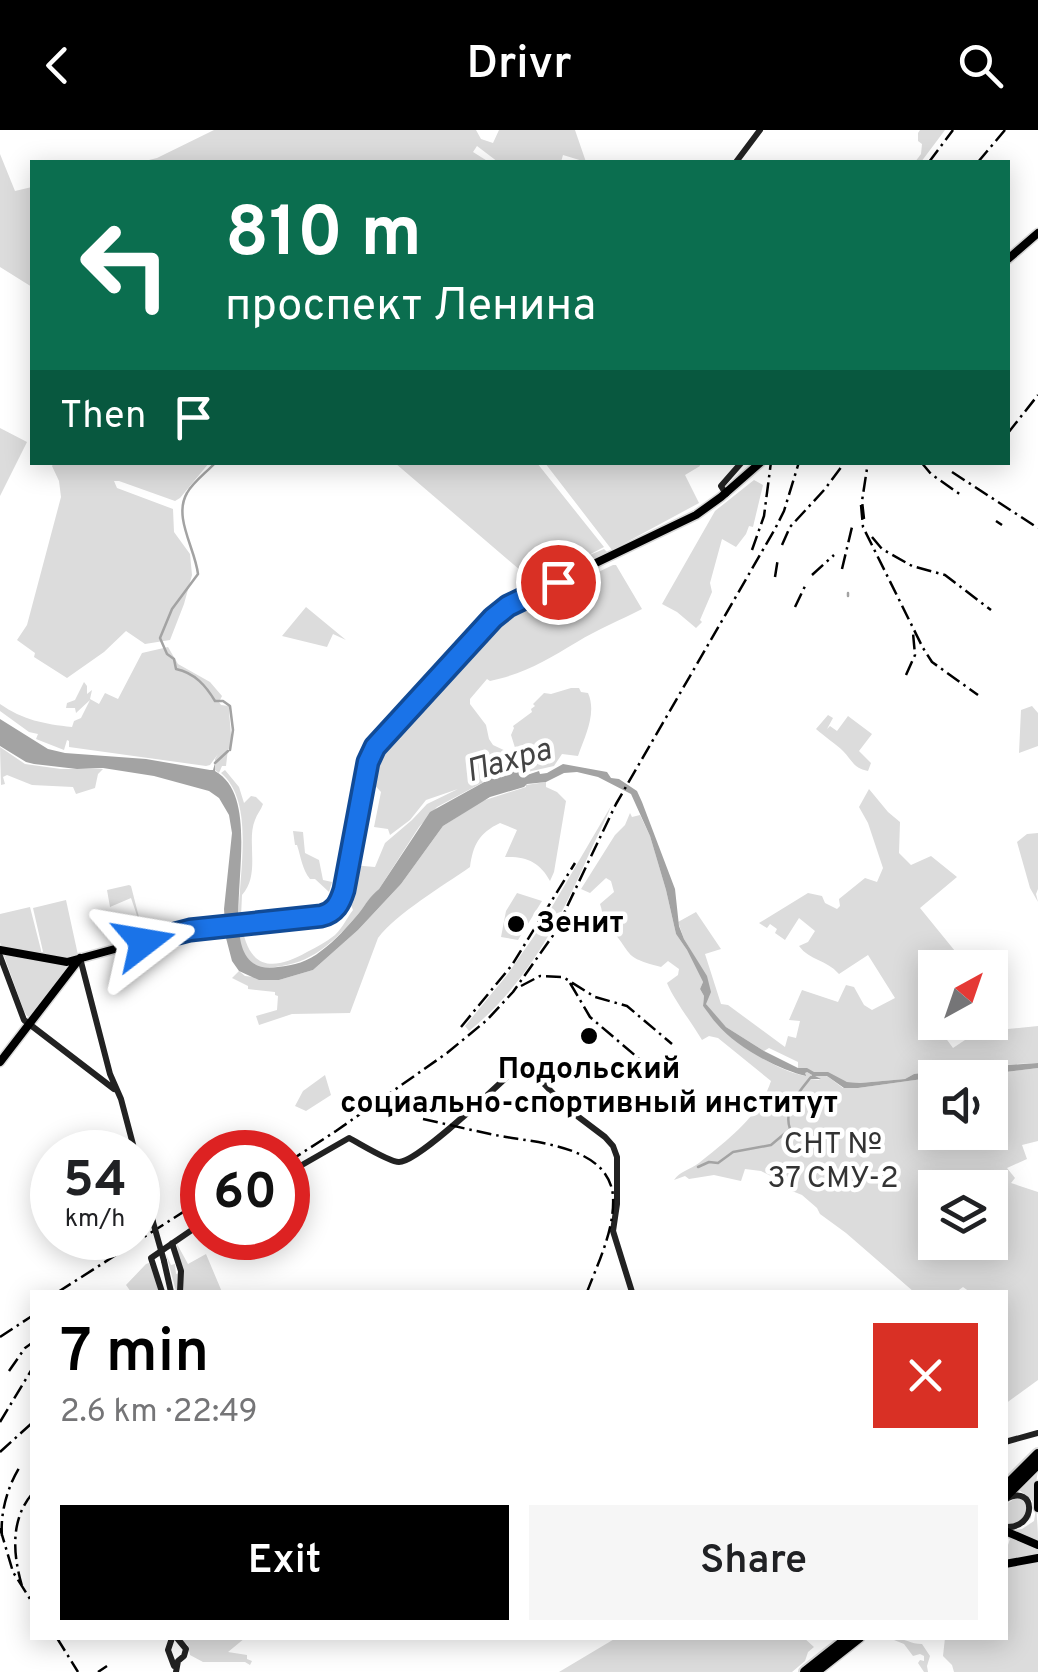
<!DOCTYPE html>
<html lang="en">
<head>
<meta charset="utf-8">
<style>
  body { margin:0; font-family:Overpass,sans-serif; background:#f6f6f6; color:#202124; height:100vh; display:flex; flex-direction:column; font-size:38px; white-space:nowrap }
  * { box-sizing:border-box; margin:0 }
  p { font-size:32px; color:#757577 }
  .icon { flex:none; width:55px; height:55px; fill:none; stroke:currentColor; stroke-width:2; stroke-linecap:round; stroke-linejoin:round }
  .map { position:relative; flex:1; overflow:hidden }
  .drawer { position:absolute; left:30px; top:1160px; width:978px; height:350px; display:flex; flex-direction:column; background:#fff; border-radius:0px; box-shadow:0 5px 25px #0003 }
  .drawer>* { flex:none }
  .hud { position:absolute; left:30px; top:30px; width:980px; height:305px; border-radius:0px; box-shadow:0 5px 25px #0003; background:#0b6e4f; color:#fff; overflow:hidden }
  .needle { width:65px; rotate:40deg }
  .tools { position:absolute; left:918px; top:820px; display:grid; gap:20px }
  .tools a { display:grid; place-items:center; width:90px; height:90px; border-radius:0px; background:#fff; box-shadow:0 5px 25px #0003; font-size:50px }
  .speed { position:absolute; left:30px; top:1000px; display:flex; gap:20px; font-size:50px; font-weight:700; text-align:center }
  .speed>* { display:grid; place-content:center; width:130px; height:130px; border-radius:50%; background:#fff; box-shadow:0 5px 25px #0003; line-height:1 }
  .speed small { font-size:25px; font-weight:400 }
  .speed .limit { border:15px solid #d22; background:#fff; color:#111 }
  .pin { position:absolute; display:grid; place-items:center; width:85px; height:85px; color:#fff; margin:-42px; border:5px solid #fff; border-radius:50%; box-shadow:0 2px 10px #0007 }
  .me { position:absolute; width:110px; margin:-55px; rotate:76deg; stroke-linejoin:round; filter:drop-shadow(0 0 8px #0008) }
  .turn { display:flex; align-items:center; gap:35px; height:210px; padding:0 30px; font-size:45px }
  .turn .icon { width:130px; height:130px; stroke-width:2.5 }
  .turn b { display:block; font-size:70px; line-height:85px }
  .then { display:flex; align-items:center; height:95px; padding:0 30px; background:#0003; gap:20px; font-size:38px }
  .round { display:grid; place-items:center; flex:none; width:105px; height:105px; border-radius:0px; background:#f6f6f6 }
  .headline { display:flex; align-items:center; justify-content:space-between; height:170px; padding:0 30px }
  h1 { font-size:60px; font-weight:600; line-height:75px; color:#000 }
  .cta { display:flex; gap:20px; margin-top:auto; padding:20px 30px }
  .cta a { flex:1; height:115px; border-radius:0px; background:#000; color:#fff; font-size:40px; font-weight:600; line-height:115px; text-align:center }
  .cta a+a { background:#f6f6f6; color:#202124 }
  header { display:flex; justify-content:space-between; align-items:center; height:130px; padding:0 30px; background:#000; color:#fff; font-size:45px; font-weight:600 }
  .map>svg:first-child { display:block }
  .green { fill:#dcdcdc; fill-rule:evenodd }
  .water { fill:#a3a3a3 }
  .lines { fill:none; stroke-linecap:round; stroke-linejoin:round }
  .stream { stroke:#a3a3a3; stroke-width:2.5 }
  .primary-casing { stroke:#dbdbdb; stroke-width:11 }
  .motorway-casing { stroke:#dbdbdb; stroke-width:14 }
  .secondary { stroke:#222; stroke-width:6 }
  .primary { stroke:#000; stroke-width:8 }
  .motorway { stroke:#000; stroke-width:10 }
  .rail { stroke:#000; stroke-width:2.5; stroke-dasharray:15 5 2.5 5; stroke-linecap:butt }
  .secondary-bridge { stroke:#222; stroke-width:6 }
  .route-casing { stroke:#114b97; stroke-width:25 }
  .route { stroke:#1a73e8; stroke-width:18 }
  .poi-dot { fill:#000; stroke:#fff; stroke-width:4 }
  .labels { text-anchor:middle; dominant-baseline:central; stroke-width:9; stroke-linejoin:round; paint-order:stroke }
  .poi-label { font-size:30px; font-weight:bold; fill:#000; stroke:#fff; text-anchor:start }
  .park-label { font-size:30px; fill:#333; stroke:#fff }
  .water-label { font-size:32px; font-style:italic; fill:#444; stroke:#fff }
</style>
</head>
<body>
<header><svg class="icon" aria-label="back" viewBox="0 0 24 24"><path d="M15 5l-7 7 7 7"/></svg>Drivr<svg class="icon" aria-label="search" viewBox="0 0 24 24"><circle cx="10" cy="10" r="6"/><path d="M15 15l6 6"/></svg></header>
<div class="map">
<svg width="1038" height="1542" viewBox="0 0 1038 1542">
  <rect width="100%" height="100%" fill="#fff"/>
  <path class="green" d="M214,0H476L481,9L493,13L499,0H575L586,32L563,25L561,32H498L477,16L473,22L489,32H141L157,28Z
    M920,0H945L921,32H915L921,24L922,14L918,11V3Z
    M0,24L15,61L32,57V157L0,137Z
    M0,298L27,312L0,366Z
    M54,333H209L180,368L175,371L119,351H114L117,358L173,379L174,402L190,424L192,445L184,474L170,510L145,514L126,501L104,522L67,548L34,527L35,523L17,510L27,495L61,367L59,351L52,336Z
    M395,333H537L604,417L585,427L604,419L608,423L509,472L512,466L534,452Z
    M545,333H699L700,336L685,345L699,373L612,420Z
    M754,350L763,355L753,397L749,396L746,404L736,417L722,409L710,453L712,462L700,490L702,492L696,498L677,482L662,474L715,381Z
    M613,435H616L642,479C621,490 598,499 577,512C547,530 524,544 490,551L487,549L470,569V574L486,595L489,609L493,615L514,625L504,633H518V636H514L506,640L437,677L419,697L379,759C370,766 366,775 359,783C338,808 315,831 282,836C275,837 266,839 259,837C243,831 238,812 238,797H242C250,840 273,841 307,822C317,817 326,812 335,805C344,796 346,789 353,780L346,762L352,735L375,737L385,713L412,690L427,674L458,659L426,670L410,690L390,705L388,699L374,697L381,662L369,649L375,629L413,584L508,485Z
    M306,477L346,510L333,504L327,517L282,506Z
    M168,517L178,534L210,552L222,566L219,572L221,575L229,576C229,591 232,603 231,618L228,619L226,636H222L219,643L215,640V629L218,624L210,635L206,636L69,617V611L67,610L64,620L36,609L38,604L29,602L0,581V574C23,590 44,594 72,597L74,591L81,588L90,570L76,583L75,578H66L67,573L75,570L84,552L87,556V564L92,560L90,569L99,574L105,563L118,569L142,523Z
    M571,558H579L581,562L588,563C597,583 585,606 578,626L562,624L554,636L523,643L511,605L514,598L513,596L532,582L531,579L535,576L533,574L544,563L551,564Z
    M1032,576L1038,583V616L1019,623L1021,580Z
    M828,585L833,588L827,599L830,596L837,601L848,586L872,604L859,621L871,633L868,641C853,638 852,630 843,621C837,615 824,606 816,599Z
    M0,617L25,634L61,639H103L98,644L95,658L76,664L73,657L32,655L7,645L3,647L5,654L1,655Z
    M225,640L239,657L244,673L251,666L256,667L263,674C261,680 257,684 255,690C246,711 261,744 242,765L241,787L239,786C238,745 256,673 221,643Z
    M546,652V657L557,662L566,671L554,742L550,751C540,732 526,726 505,727L517,700L500,693C479,703 473,715 470,737C443,756 397,783 378,808L350,883L292,884L259,895L256,886L277,880L278,866L275,865V862L248,859V856L232,848L239,841L245,846L279,850L313,840L358,800L401,754L443,696L482,671L526,657V655Z
    M869,659L888,682L900,692L899,723L911,735L931,726L957,747L920,778L968,837L935,838V892L940,893L942,903L953,918L977,902L1038,896V933L998,935L976,940L965,938L914,944L905,949L860,953L847,952L798,938V932L769,918L764,921L726,897L709,879L706,874V846L684,809L678,792L696,782L721,819L705,824L721,874L728,875L785,917L788,906L796,908L800,891L789,890L802,860L838,872L846,855L854,857L864,875L872,880L895,868L868,825L839,844C826,829 810,831 799,816L808,812L815,801L799,788L785,810L775,803L777,799L770,794L767,798L759,793L808,763L822,766L825,773L837,779L840,776L839,769L865,748L877,752L883,738L868,693L859,677Z
    M611,676C606,690 596,708 589,724C560,791 526,855 469,901L465,896L507,845L539,799Z
    M630,683L632,687L640,685L650,706L666,760L676,804L687,820L703,852L700,859L704,866L703,876C731,906 764,937 805,946V942H807L812,945L810,949L820,950L814,946H827L843,958H858L951,945L972,946L1038,938V1011L1022,1015L1027,1029L1007,1038L1015,1048L1011,1053L1038,1062V1250L1005,1274V1162H970L963,1157L956,1162H914L846,1103L820,1084L817,1078L802,1065L792,1061L781,1051L761,1041L745,1039L741,1051L714,1045L689,1049L685,1046L674,1050C680,1041 690,1040 699,1033C726,1011 760,986 771,951L718,908L709,906L702,910C692,893 674,870 667,853L678,845L679,839L668,831L661,837C624,827 634,827 612,800L607,804C602,794 604,785 600,774L614,762L611,751L606,748L590,763L581,759L615,705L625,695ZM935,948H990V1002H935ZM935,1058H990V1112H935Z
    M293,701L303,702L305,723L319,730L323,750L332,752L329,762L315,749H310C302,739 301,727 297,715H295Z
    M1038,703V759L1036,764L1038,772L1030,758L1017,712L1027,704Z
    M129,755L131,756L143,803L131,768L110,777L107,760Z
    M517,763L542,771L518,810L501,807L506,781Z
    M66,770L78,825L63,829L44,826L33,778Z
    M30,777L41,820V824L2,816L0,813V784Z
    M7,823L64,834L66,840L31,887L27,886L24,881L4,826Z
    M325,945L331,965L306,981L295,976L303,961Z
    M177,1114L188,1134L206,1124L222,1162L176,1161L166,1124L171,1135L175,1134L176,1144L180,1143Z
    M149,1133L160,1162H131L126,1155L146,1134Z
    M1038,1341C1033,1364 1038,1386 1038,1410L1013,1400L1022,1399L1034,1391C1038,1371 1032,1370 1019,1360Z
    M1014,1369H1022L1031,1376V1388L1020,1396H1005V1375Z
    M1011,1406L1038,1418V1427L1005,1433V1424Z
    M1038,1429V1542H954L952,1535L943,1526L945,1508H1005V1435Z
    M179,1508H191L195,1510L197,1508H245L228,1522L247,1525V1529L252,1531L250,1535L245,1532H203L190,1525L188,1515Z
    M616,1508H804L814,1517L808,1522L805,1531L792,1542H559Z
    M889,1508C904,1507 910,1514 922,1514L930,1526L927,1536L928,1542H924L918,1533L920,1530L924,1531V1526L920,1524L913,1526L904,1514Z"/>
  <path class="water" d="M0,589L48,619L65,623L146,629L210,640H213L215,633V641C279,677 195,850 278,837C294,835 308,832 321,821C335,811 348,796 359,783C366,774 370,766 379,759L430,682L515,635L518,636L524,646L539,641L540,644L547,643L563,634L607,642L611,648L619,649L637,661L642,672L675,759L679,796L684,809L707,846L711,862L706,874L726,897L764,921L798,938H807L814,942H828L847,952L860,953L905,949L914,944L965,937L976,940L990,936L1038,933V938L972,946L951,945L858,958H844L827,946H815L821,949H810L812,945L807,942L805,943L806,946C779,940 736,917 717,894C712,889 708,882 703,876L704,866L700,859L703,852L687,820L676,804L666,760L650,706L631,664L598,647L577,642L564,643L546,652L527,654L524,657L490,667L443,696L401,754L358,800L313,840L279,850H259L239,841L232,831L226,808L224,779L232,703L229,685L219,668L209,661L154,646L103,638L77,639L34,634L26,632L0,616Z"/>
  <g class="lines">
    <path class="stream" d="M216,332C207,342 193,352 187,363C173,387 195,418 198,444L172,479L160,508L167,524L174,529L176,539C195,543 206,556 215,571H223L230,576L233,600L230,620
      M848,463V466
      M215,633L228,621
      M698,1037L709,1032L718,1033L733,1022L771,1015L790,999C783,979 799,962 811,947"/>
    <defs>
      <path id="primary" d="M1008,129L1038,103
        M0,820L67,832L203,795L320,784C333,781 339,772 342,759L369,623L492,486L506,476L696,385L721,367L761,332
        M0,932L80,828
        M1038,1355V1378
        M1005,1368L1038,1335
        M1005,1401L1038,1415
        M1005,1434L1038,1428
        M817,1542L860,1508"/>
      <path id="motorway" d="M1005,1357L1038,1324
        M805,1542L848,1508"/>
    </defs>
    <use href="#primary" class="primary-casing"/>
    <use href="#motorway" class="motorway-casing"/>
    <path class="secondary" d="M736,32L760,0
      M726,364L721,356L742,332
      M0,826L24,890L114,959
      M80,828L110,944L121,969L135,1022
      M138,1034L153,1092
      M288,1043L349,1008C359,1013 389,1032 399,1032C419,1032 502,951 521,934H525L568,979L605,1007L613,1016L617,1027V1074L613,1101L632,1162
      M172,1113L181,1141L180,1162
      M164,1131L171,1162
      M162,1162L151,1128L202,1093
      M1005,1312L1038,1303
      M1005,1397C1038,1399 1036,1353 1006,1369
      M1005,1408V1417
      M172,1508L168,1520L174,1536
      M176,1542L178,1531L184,1526L186,1519L177,1508"/>
    <use href="#primary" class="primary"/>
    <use href="#motorway" class="motorway"/>
    <path class="rail" d="M929,32L953,0
      M978,32L1005,0
      M1008,303L1038,265
      M921,332L931,344L961,365
      M952,342L1038,398
      M861,375L863,397L923,518L932,532L978,565
      M864,389L862,371L868,332
      M996,391L1002,395
      M872,407L882,419L912,436L945,445L991,480
      M782,415L790,397L825,359L845,332
      M752,420L764,386L771,332
      M842,439L852,397
      M812,445L834,425
      M775,447L778,428
      M795,477L806,454
      M906,545L915,525L913,503
      M570,853L590,887L651,939
      M521,856L540,846L563,847L595,867L627,876L672,914
      M461,897L512,835L575,733
      M423,989C451,995 478,1002 506,1007C542,1013 609,1018 613,1066C615,1099 598,1133 587,1162
      M288,1032L336,1001L447,923L487,890L513,862L554,804L616,674L775,399L784,381L799,332
      M58,1162L202,1070
      M0,1207L32,1186
      M9,1241L25,1218L32,1213
      M0,1292L32,1239
      M0,1322L32,1293
      M0,1398L13,1442L32,1472
      M2,1406C0,1382 8,1355 21,1335
      M22,1456C13,1425 10,1390 32,1364
      M57,1508L78,1542
      M98,1542L107,1536"/>
    <path class="secondary-bridge" d="M153,1092L164,1131"/>
  </g>
  <g class="lines">
    <defs>
      <path id="route" d="M144,812L190,800L321,786C335,783 340,773 344,760L368,632L375,617L493,488L508,476L558,452"/>
    </defs>
    <use href="#route" class="route-casing"/>
    <use href="#route" class="route"/>
  </g>
  <g class="poi-dot">
    <circle cx="516" cy="794" r="10"/>
    <circle cx="589" cy="906" r="10"/>
  </g>
  <g class="labels">
    <g class="poi-label">
      <text x="536" y="794">Зенит</text>
      <text x="589" y="940" text-anchor="middle">Подольский<tspan x="589" dy="34">социально-спортивный институт</tspan></text>
    </g>
    <g class="park-label">
      <text x="833" y="1015">СНТ №<tspan x="833" dy="34">37 СМУ-2</tspan></text>
    </g>
    <g class="water-label">
      <text transform="translate(509 632) rotate(-16)">Пахра</text>
    </g>
  </g>
</svg>
<div class="tools">
<a><svg class="needle" viewBox="-14 -14 28 28"><path d="M0-13l5 13h-10z" fill="#e53935"/><path d="M0 13l5-13h-10z" fill="#757577"/></svg></a>
<a><svg class="icon" aria-label="sound" viewBox="0 0 24 24"><path d="M4 9h4l5-4v14l-5-4H4zM17 9q2 3 0 6"/></svg></a>
<a><svg class="icon" aria-label="layers" viewBox="0 0 24 24"><path d="M12 4l9 5-9 5-9-5zM3 14l9 5 9-5"/></svg></a>
</div>
<div class="speed"><div>54<small>km/h</small></div><div class="limit">60</div></div>
<div class="pin" style="left:558px;top:452px;background:#d93025"><svg class="icon" aria-label="arrive" viewBox="0 0 24 24"><path d="M6 21V4h12l-3 4 3 4H6"/></svg></div>
<svg class="me" style="left:144px;top:812px" viewBox="-20 -20 40 40"><path d="M0-17L14 15 0 8-14 15z" fill="#1a73e8" stroke="#fff" stroke-width="4"/></svg>
<div class="hud">
<div class="turn"><svg class="icon" aria-label="left" viewBox="0 0 24 24"><path d="M17 20v-9H6M10 6l-5 5 5 5"/></svg><div><b>810 m</b>проспект Ленина</div></div>
<div class="then">Then<svg class="icon" aria-label="arrive" viewBox="0 0 24 24"><path d="M6 21V4h12l-3 4 3 4H6"/></svg></div>
</div>
<section class="drawer">
<div class="headline"><div><h1>7 min</h1><p>2.6 km · 22:49</p></div><a class="round" style="background:#d93025;color:#fff"><svg class="icon" aria-label="close" viewBox="0 0 24 24"><path d="M6 6l12 12M18 6L6 18"/></svg></a></div>
<div class="cta"><a>Exit</a><a>Share</a></div>
</section>
</div>
</body>
</html>
